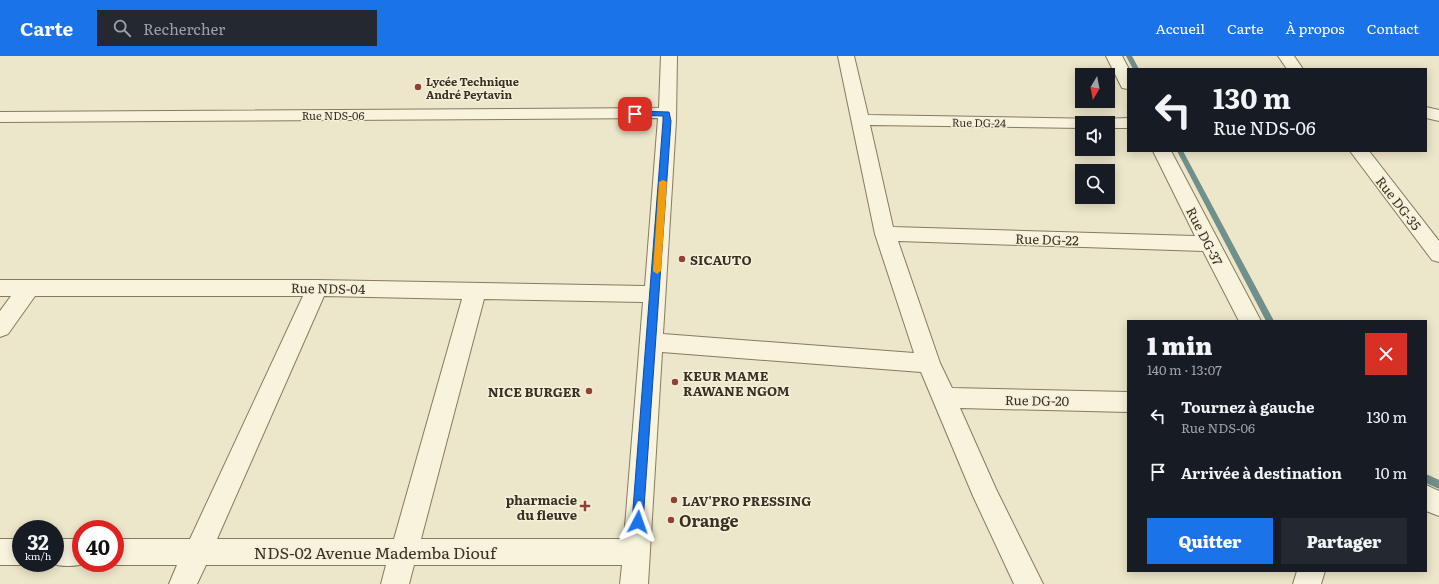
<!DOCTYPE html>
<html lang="fr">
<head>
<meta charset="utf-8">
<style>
  body { margin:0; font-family:Literata,serif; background:#242831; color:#f1f3f6; height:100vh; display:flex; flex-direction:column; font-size:15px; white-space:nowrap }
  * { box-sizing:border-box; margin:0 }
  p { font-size:13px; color:#9ea1a6 }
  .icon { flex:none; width:22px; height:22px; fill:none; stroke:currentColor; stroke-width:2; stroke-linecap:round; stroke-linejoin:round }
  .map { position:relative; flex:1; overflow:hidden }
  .panel { position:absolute; left:1127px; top:264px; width:300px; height:252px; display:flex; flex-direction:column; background:#171b24; border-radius:0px; box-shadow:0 2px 10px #0003 }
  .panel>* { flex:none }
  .hud { position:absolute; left:1127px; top:12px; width:300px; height:84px; border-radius:0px; box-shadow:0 2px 10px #0003; background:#171b24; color:#f1f3f6; overflow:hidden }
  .needle { width:26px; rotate:190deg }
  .fabs { position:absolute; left:1075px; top:12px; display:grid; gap:8px }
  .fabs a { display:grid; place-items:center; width:40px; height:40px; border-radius:0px; background:#171b24; box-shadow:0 2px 10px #0003; font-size:20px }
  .speed { position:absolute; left:12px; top:464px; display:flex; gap:8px; font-size:20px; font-weight:700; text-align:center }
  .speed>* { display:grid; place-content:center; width:52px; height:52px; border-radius:50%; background:#171b24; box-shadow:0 2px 10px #0003; line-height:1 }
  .speed small { font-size:10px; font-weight:400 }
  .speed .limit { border:6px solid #d22; background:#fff; color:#111 }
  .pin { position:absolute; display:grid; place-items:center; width:34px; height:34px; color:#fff; margin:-17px; border-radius:8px; box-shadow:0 2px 6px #0006 }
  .me { position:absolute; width:44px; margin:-22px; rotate:4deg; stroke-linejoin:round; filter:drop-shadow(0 0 3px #0008) }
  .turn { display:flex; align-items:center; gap:14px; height:84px; padding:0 20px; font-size:18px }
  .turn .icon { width:52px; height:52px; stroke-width:2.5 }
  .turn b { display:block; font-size:28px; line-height:34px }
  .round { display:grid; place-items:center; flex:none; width:42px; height:42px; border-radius:0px; background:#242831 }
  .summary { display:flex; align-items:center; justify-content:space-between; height:68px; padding:0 20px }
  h1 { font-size:24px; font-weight:800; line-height:30px }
  .cta { display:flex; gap:8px; margin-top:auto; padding:8px 20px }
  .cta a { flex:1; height:46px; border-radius:0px; background:#1a73e8; color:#fff; font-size:16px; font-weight:800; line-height:46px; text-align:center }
  .cta a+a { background:#242831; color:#f1f3f6 }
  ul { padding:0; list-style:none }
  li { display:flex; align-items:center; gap:12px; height:56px; padding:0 20px }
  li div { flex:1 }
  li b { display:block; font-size:15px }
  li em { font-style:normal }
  header { display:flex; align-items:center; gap:24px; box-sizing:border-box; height:56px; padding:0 20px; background:#1a73e8; color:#fff }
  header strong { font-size:19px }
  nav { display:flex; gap:22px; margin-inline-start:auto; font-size:14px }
  .search { width:280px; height:36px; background:#242831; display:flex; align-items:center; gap:10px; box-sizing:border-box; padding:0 14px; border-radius:0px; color:#9ea1a6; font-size:15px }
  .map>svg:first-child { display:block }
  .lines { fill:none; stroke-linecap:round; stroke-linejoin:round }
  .stream { fill:#718f8b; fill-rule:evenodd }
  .minor-casing { stroke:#877a60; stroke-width:2 }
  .minor { fill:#f7f3dd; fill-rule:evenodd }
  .route { fill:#1a73e8; stroke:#114b97 }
  .slow { fill:#f59e0b }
  .poi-dot { fill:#924034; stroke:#f4f0d9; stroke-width:1.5 }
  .labels { text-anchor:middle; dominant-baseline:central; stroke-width:3; stroke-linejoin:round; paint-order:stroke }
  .far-poi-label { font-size:11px; font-weight:bold; fill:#393022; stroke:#f4f0d9; text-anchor:start }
  .far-street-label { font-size:11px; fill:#393022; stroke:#f4f0d9 }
  .street-label { font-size:13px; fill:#393022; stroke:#f4f0d9 }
  .poi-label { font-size:13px; font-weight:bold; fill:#393022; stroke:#f4f0d9; text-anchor:start }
  .near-poi-label { font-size:16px; font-weight:bold; fill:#393022; stroke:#f4f0d9; text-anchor:start }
  .near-street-label { font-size:16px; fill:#393022; stroke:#f4f0d9 }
</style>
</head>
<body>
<header>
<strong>Carte</strong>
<div class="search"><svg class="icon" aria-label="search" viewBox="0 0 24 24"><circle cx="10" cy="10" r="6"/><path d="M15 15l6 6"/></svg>Rechercher</div>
<nav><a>Accueil</a><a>Carte</a><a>À propos</a><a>Contact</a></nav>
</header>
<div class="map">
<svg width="1439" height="528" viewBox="0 0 1439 528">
  <rect width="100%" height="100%" fill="#ece6ca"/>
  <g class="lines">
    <path class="stream" d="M1126,0H1132L1139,13H1133Z
      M1177,95H1183L1274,265H1266Z
      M1426,418L1439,424V433L1426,427Z"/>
    <defs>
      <path id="minor" d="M661,0H677L676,65L663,278L914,297L875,178L838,0H854L868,59L1102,63L1128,62V72H1108V67H1082V72L870,69L893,171L1195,180L1153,95H1171L1261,265H1239L1203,195L898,185L940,307L952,332L1128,336V356L960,352L996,433L1043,528H1014L973,440L921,316L662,296L648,528H620L622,509H414L409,528H381L386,509H206L197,528H169L177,509H115L110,507H115V483H190L303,240H35L8,278L0,281V255L11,240H0V224H317L645,230L658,62L0,66V56L659,52ZM324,240L462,243L394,483H217ZM484,243L643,246L624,483H421Z
        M1106,0H1122L1129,13L1128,33L1122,32Z
        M1278,0H1294L1303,13H1287Z
        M1426,51L1439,54V65L1426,62Z
        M1350,95H1369L1439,185V206L1432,204Z
        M1426,429L1439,435V460L1426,455Z
        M0,483H21V507H26L21,509H0Z
        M55,483H81V507H86C76,511 60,511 50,507H55Z
        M1297,515H1325L1321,528H1293Z"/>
    </defs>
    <use href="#minor" class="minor-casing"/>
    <use href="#minor" class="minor"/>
  </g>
  <path class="route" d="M635,55L669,56L671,65L643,466L642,470L638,472L634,470L632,466L663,65V60L632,59L631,58Z"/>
  <path class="slow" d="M663,124L667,126L661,215L657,218L653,215L659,126Z"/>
  <g class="poi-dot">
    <circle cx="418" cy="31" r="4"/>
    <circle cx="682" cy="203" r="4"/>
    <circle cx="675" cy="326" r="4"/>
    <circle cx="589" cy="335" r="4"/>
    <circle cx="674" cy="444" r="4"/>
    <path d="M583 444h4v4h4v4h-4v4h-4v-4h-4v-4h4z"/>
    <circle cx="671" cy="464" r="4"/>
  </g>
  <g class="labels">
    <g class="far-poi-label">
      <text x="426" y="25">Lycée Technique<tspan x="426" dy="13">André Peytavin</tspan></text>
    </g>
    <g class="far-street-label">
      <text x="333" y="59">Rue NDS-06</text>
      <text transform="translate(979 66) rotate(1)">Rue DG-24</text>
    </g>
    <g class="street-label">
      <text transform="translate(1399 147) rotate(52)">Rue DG-35</text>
      <text transform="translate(1205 180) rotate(63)">Rue DG-37</text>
      <text transform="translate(1047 183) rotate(2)">Rue DG-22</text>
      <text transform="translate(328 232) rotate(1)">Rue NDS-04</text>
      <text transform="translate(1037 344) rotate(1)">Rue DG-20</text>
    </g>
    <g class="poi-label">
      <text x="690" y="203">SICAUTO</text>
      <text x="683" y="319">KEUR MAME<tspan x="683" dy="15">RAWANE NGOM</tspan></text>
      <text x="581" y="335" text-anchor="end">NICE BURGER</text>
      <text x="577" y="443" text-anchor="end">pharmacie<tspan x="577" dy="15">du fleuve</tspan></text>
      <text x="682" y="444">LAV'PRO PRESSING</text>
    </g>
    <g class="near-poi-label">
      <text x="679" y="464">Orange</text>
    </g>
    <g class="near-street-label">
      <text x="375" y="496">NDS-02 Avenue Mademba Diouf</text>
    </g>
  </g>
</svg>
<div class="fabs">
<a><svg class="needle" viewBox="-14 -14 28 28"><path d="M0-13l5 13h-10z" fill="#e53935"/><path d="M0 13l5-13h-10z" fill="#9ea1a6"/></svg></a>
<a><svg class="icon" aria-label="sound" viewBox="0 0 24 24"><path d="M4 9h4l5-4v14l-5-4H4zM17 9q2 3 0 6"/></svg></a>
<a><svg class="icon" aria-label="search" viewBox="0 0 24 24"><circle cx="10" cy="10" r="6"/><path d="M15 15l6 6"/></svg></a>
</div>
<div class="speed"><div>32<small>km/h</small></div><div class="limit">40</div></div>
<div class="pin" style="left:635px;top:58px;background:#d93025"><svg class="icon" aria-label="arrive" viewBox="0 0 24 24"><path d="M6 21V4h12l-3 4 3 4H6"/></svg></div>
<svg class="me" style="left:638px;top:466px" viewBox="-20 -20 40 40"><path d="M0-17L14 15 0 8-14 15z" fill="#1a73e8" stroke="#fff" stroke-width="4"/></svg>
<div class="hud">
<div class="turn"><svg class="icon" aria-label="left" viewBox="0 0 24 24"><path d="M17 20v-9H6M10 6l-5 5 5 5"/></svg><div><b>130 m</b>Rue NDS-06</div></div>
</div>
<section class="panel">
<div class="summary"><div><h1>1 min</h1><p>140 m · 13:07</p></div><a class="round" style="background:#d93025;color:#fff"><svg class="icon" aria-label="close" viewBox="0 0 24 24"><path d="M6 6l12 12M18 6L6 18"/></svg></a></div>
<ul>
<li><svg class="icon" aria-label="left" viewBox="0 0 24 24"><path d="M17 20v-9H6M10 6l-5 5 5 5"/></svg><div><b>Tournez à gauche</b><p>Rue NDS-06</p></div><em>130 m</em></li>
<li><svg class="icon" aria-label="arrive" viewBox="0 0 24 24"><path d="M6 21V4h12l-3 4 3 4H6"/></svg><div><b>Arrivée à destination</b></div><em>10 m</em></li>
</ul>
<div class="cta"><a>Quitter</a><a>Partager</a></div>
</section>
</div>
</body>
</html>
